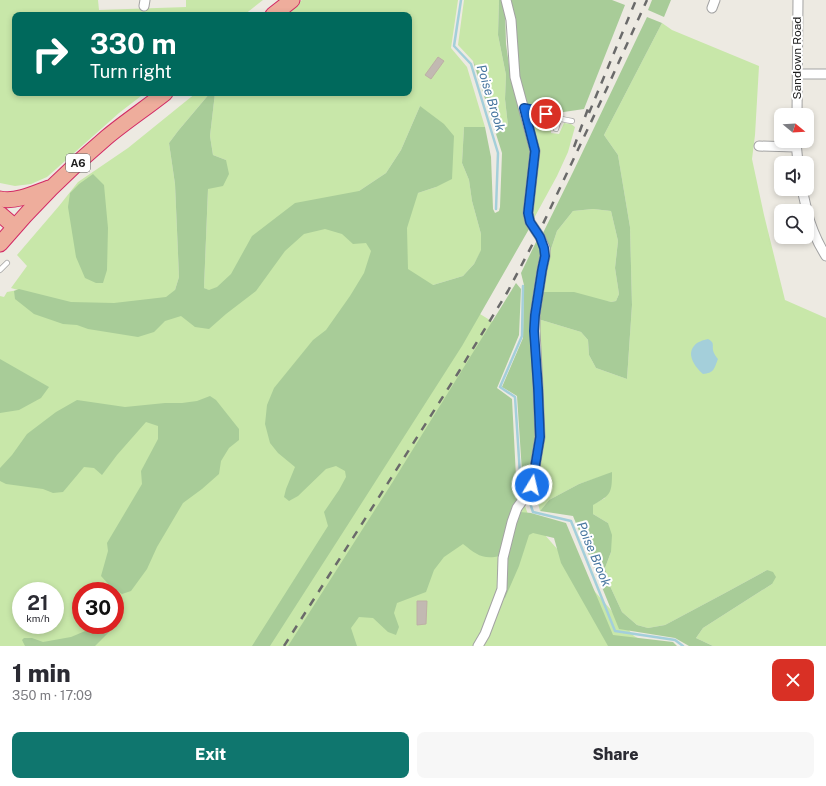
<!DOCTYPE html>
<html lang="en">
<head>
<meta charset="utf-8">
<style>
  body { margin:0; font-family:"Public Sans",sans-serif; background:#f7f7f7; color:#2b2b33; height:100vh; display:flex; flex-direction:column; font-size:15px; white-space:nowrap }
  * { box-sizing:border-box; margin:0 }
  p { font-size:13px; color:#7c7c81 }
  .icon { flex:none; width:22px; height:22px; fill:none; stroke:currentColor; stroke-width:2; stroke-linecap:round; stroke-linejoin:round }
  .map { position:relative; height:646px; overflow:hidden }
  .side { display:flex; flex-direction:column; background:#fff; flex:1 }
  .side>* { flex:none }
  .top-card { position:absolute; left:12px; top:12px; width:400px; height:84px; border-radius:8px; box-shadow:0 2px 6px #0003; background:#00695c; color:#fff; overflow:hidden }
  .needle { width:26px; rotate:108deg }
  .tools { position:absolute; left:774px; top:108px; display:grid; gap:8px }
  .tools a { display:grid; place-items:center; width:40px; height:40px; border-radius:8px; background:#fff; box-shadow:0 2px 6px #0003; font-size:20px }
  .speed { position:absolute; left:12px; top:582px; display:flex; gap:8px; font-size:20px; font-weight:700; text-align:center }
  .speed>* { display:grid; place-content:center; width:52px; height:52px; border-radius:50%; background:#fff; box-shadow:0 2px 6px #0003; line-height:1 }
  .speed small { font-size:10px; font-weight:400 }
  .speed .limit { border:6px solid #d22; background:#fff; color:#111 }
  .pin { position:absolute; display:grid; place-items:center; width:34px; height:34px; color:#fff; margin:-17px; border:2px solid #fff; border-radius:50%; box-shadow:0 1px 4px #0007 }
  .me { position:absolute; width:44px; margin:-22px; rotate:9deg; stroke-linejoin:round; filter:drop-shadow(0 0 3px #0008) }
  .turn { display:flex; align-items:center; gap:14px; height:84px; padding:0 12px; font-size:18px }
  .turn .icon { width:52px; height:52px; stroke-width:2.5 }
  .turn b { display:block; font-size:28px; line-height:34px }
  .round { display:grid; place-items:center; flex:none; width:42px; height:42px; border-radius:8px; background:#f7f7f7 }
  .overview { display:flex; align-items:center; justify-content:space-between; height:68px; padding:0 12px }
  h1 { font-size:24px; font-weight:800; line-height:30px }
  .action { display:flex; gap:8px; margin-top:auto; padding:8px 12px }
  .action a { flex:1; height:46px; border-radius:8px; background:#0f766e; color:#fff; font-size:16px; font-weight:800; line-height:46px; text-align:center }
  .action a+a { background:#f7f7f7; color:#2b2b33 }
  .map>svg:first-child { display:block }
  .grass { fill:#c8e7a9; fill-rule:evenodd }
  .forest { fill:#a8cc98 }
  .water { fill:#a4cfda }
  .lines { fill:none; stroke-linecap:round; stroke-linejoin:round }
  .stream { stroke:#a4cfda; stroke-width:2.5 }
  .building { fill:#c2b9b2; stroke:#beb0a5 }
  .service-casing { stroke:#a3a3a3; stroke-width:6 }
  .minor-casing { stroke:#a3a3a3; stroke-width:11 }
  .trunk-casing { stroke:#d22965; stroke-width:17 }
  .service { stroke:#fff; stroke-width:4.5 }
  .minor { stroke:#fff; stroke-width:9 }
  .trunk { stroke:#eead9c; stroke-width:15 }
  .rail { stroke:#6a6a6a; stroke-width:2.5; stroke-dasharray:8 8; stroke-linecap:butt }
  .route-casing { stroke:#114b97; stroke-width:10 }
  .route { stroke:#1a73e8; stroke-width:7 }
  .labels { text-anchor:middle; dominant-baseline:central; stroke-width:4; stroke-linejoin:round; paint-order:stroke }
  .shield { fill:#fff; stroke:#606060; stroke-width:1 }
  .shield-label { font-size:11px; font-weight:bold; fill:#1c1c1c }
  .street-label { font-size:12px; fill:#1c1c1c; stroke:#fff }
  .water-label { font-size:13px; font-style:italic; fill:#4977a0; stroke:#fff }
</style>
</head>
<body>
<div class="map">
<svg width="826" height="646" viewBox="0 0 826 646">
  <rect width="100%" height="100%" fill="#edeae2"/>
  <path class="grass" d="M0,0H98L99,10L186,7V0H263L244,15H15V93H145L119,113L47,177L31,184L15,186L0,183Z
    M302,0H458L451,48L467,67L485,127H464L462,163L469,180L472,201L481,234V251L474,264L463,276L433,285L514,335L492,388L513,473L529,517L634,636L652,646H0V296L4,297L7,292L18,290L11,288L27,266L17,255L59,206L78,182L128,148L196,93H210L178,131L169,143L175,184L179,277L175,290H208L204,288L208,189L226,160L213,155L210,136L215,93H409V15H282ZM420,106L436,187L418,193L359,191L386,173L401,150ZM21,591H55V625H21ZM81,591H115V625H81Z
    M464,0H499L498,35L506,75L505,99L508,126L503,128L499,125L490,92L473,61L458,45Z
    M662,23L672,30L759,66L755,135L752,159L764,215L785,300L826,318V646H713L696,638L703,628L772,584L767,570L725,593L665,625L648,628L637,625L622,612L610,586L605,568L611,552L608,523L593,514L592,505L605,498L612,473L579,484L549,500L540,511L535,491L540,457L543,452L544,436L538,319L581,332L588,340L589,355L596,368L627,379L632,305L630,227L618,155L604,135Z
    M530,112C538,114 549,117 551,126C551,128 551,131 551,133L559,134L564,123L571,124L575,127L568,152L557,176L533,220L530,214L536,186L537,164L530,117Z
    M593,209L611,211L618,241L615,268L619,294L616,301L611,302L541,292L549,255L557,231L573,211Z"/>
  <path class="forest" d="M499,0H502L505,11L506,44L511,79L532,153L525,220L526,225L529,229L462,346L347,526L270,646H252L328,526L324,512L339,490L346,477L345,471L336,466L326,469L298,496L289,501L284,497L286,489L295,467L278,453L270,443L265,424L267,405L274,388L313,340L326,330L350,296L364,273L371,251L366,243L353,244L342,234L325,229L304,234L285,251L256,291L226,314L209,329L195,327L181,316L165,321L154,332L138,337L88,329L77,325L63,324L34,314L15,299L14,291L19,289L71,302L114,303L166,297L175,290L179,277L175,184L169,143L178,131L210,93H215L210,136L213,155L226,160L229,174L223,186L208,189L204,288L209,290L217,287L231,274L252,236L295,203L359,191L386,173L401,150L420,106L444,124L454,136L452,179L436,187L418,193L407,228L408,269L433,285L463,276L474,264L481,250V234L472,201L469,180L462,163L464,127H485L491,157L493,209L495,213L499,211L500,207L502,153L473,61L490,92L499,125L503,128L508,126L505,99L506,75L498,35Z
    M511,0H612L625,5L584,109L557,113L528,105L518,77Z
    M652,0H671L664,17L648,10Z
    M647,17L662,23L604,135L618,155L630,227L632,305L627,379L596,368L589,355L588,340L581,332L538,319L541,292H574L611,302L616,301L619,294L615,268L618,241L611,211L593,209L573,211L557,231L549,255L543,233L573,172Z
    M93,174L104,185L108,228L107,270L103,283H96L85,278L76,257L68,207L70,193L79,184Z
    M537,240C543,249 542,256 540,265L536,437L533,462L527,486L522,472L517,396L502,387L523,338L524,285L521,273Z
    M516,283L521,289L519,335L497,388L512,399L516,477L522,491L508,523L500,556C482,560 476,554 463,544L444,557L434,570L426,592L397,603L394,613L399,627L396,635L388,632L373,618L359,617L351,628L357,646H288L392,483Z
    M0,359L49,387L41,398L19,410L0,413Z
    M210,396L216,400L239,429V440L229,448L221,461L219,474L202,489L183,503L157,547L147,569L131,591L122,594L112,588L101,576L108,551L107,543L142,484L141,471L158,439V426L146,422L117,455L102,475L94,468L84,467L63,492L53,493L43,489L6,484L0,481V468L12,455L27,434L56,412L77,400L125,407L165,403H182L197,401Z
    M612,472C612,493 611,495 593,505V514L608,523L612,535L611,552L605,568L610,586L622,612L637,625L648,628L665,625L725,593L767,570L773,572L776,577L772,584L703,628L696,638L713,646H689L675,638L619,629L573,516L540,511L549,500L579,484Z
    M520,512L531,513L566,523L613,635L673,642L677,646H608L561,563L554,538L533,533L529,535L519,566L505,598L502,597L506,556Z
    M95,625H111L109,632L95,646H25L22,640L24,638H32L43,642L71,637L90,629Z"/>
  <path class="water" d="M708,339C716,343 711,346 714,353C715,355 717,358 718,359C714,369 714,373 703,374C696,368 686,355 694,346C697,342 703,340 708,339Z"/>
  <g class="lines">
    <path class="stream" d="M461,0L454,46L471,64L498,153L496,209
      M523,286L522,336L500,387L515,397L520,474L526,492
      M528,497L533,512L571,521L615,631L675,640L683,646"/>
  </g>
  <path class="building" d="M438,57L444,61L431,79L425,75Z
    M417,601H427L426,624L417,625Z"/>
  <g class="lines">
    <defs>
      <path id="service" d="M524,108C540,111 555,119 572,121
        M556,129L559,119
        M0,270L7,263"/>
      <path id="minor" d="M144,6L145,0
        M712,8L715,0
        M797,74H826
        M797,115L798,0
        M796,142L798,163
        M759,146L796,147
        M802,189L807,211
        M807,212C811,227 817,242 826,256
        M478,646L485,634L502,589L503,558L512,522L517,508L530,490L532,485L540,437L538,388L535,331V315L542,270L545,256V248L540,237L530,222L528,213L535,151L515,77L511,20L506,0"/>
      <path id="trunk" d="M273,15L292,0
        M0,199C17,202 33,194 49,188
        M0,214L15,227
        M0,244C32,206 69,169 107,137C125,122 146,108 165,93"/>
    </defs>
    <use href="#service" class="service-casing"/>
    <use href="#minor" class="minor-casing"/>
    <use href="#trunk" class="trunk-casing"/>
    <use href="#service" class="service"/>
    <use href="#minor" class="minor"/>
    <use href="#trunk" class="trunk"/>
    <path class="rail" d="M589,113L636,0
      M574,147L589,106
      M284,646L458,373L508,291L542,226L608,86L647,0"/>
  </g>
  <g class="lines">
    <defs>
      <path id="route" d="M532,485L540,437L538,388L534,331L535,315L542,270L545,256L544,248L540,237L530,222L528,213L535,151L524,108L534,110L546,114"/>
    </defs>
    <use href="#route" class="route-casing"/>
    <use href="#route" class="route"/>
  </g>
  <g class="labels">
    <rect class="shield" x="66" y="154" width="24" height="18" rx="3"/>
    <g class="shield-label">
      <text x="78" y="163">A6</text>
    </g>
    <g class="street-label">
      <text transform="translate(797 58) rotate(-90)">Sandown Road</text>
    </g>
    <g class="water-label">
      <text transform="translate(491 98) rotate(73)">Poise Brook</text>
      <text transform="translate(594 554) rotate(67)">Poise Brook</text>
    </g>
  </g>
</svg>
<div class="tools">
<a><svg class="needle" viewBox="-14 -14 28 28"><path d="M0-13l5 13h-10z" fill="#e53935"/><path d="M0 13l5-13h-10z" fill="#7c7c81"/></svg></a>
<a><svg class="icon" aria-label="sound" viewBox="0 0 24 24"><path d="M4 9h4l5-4v14l-5-4H4zM17 9q2 3 0 6"/></svg></a>
<a><svg class="icon" aria-label="search" viewBox="0 0 24 24"><circle cx="10" cy="10" r="6"/><path d="M15 15l6 6"/></svg></a>
</div>
<div class="speed"><div>21<small>km/h</small></div><div class="limit">30</div></div>
<div class="pin" style="left:546px;top:114px;background:#d93025"><svg class="icon" aria-label="arrive" viewBox="0 0 24 24"><path d="M6 21V4h12l-3 4 3 4H6"/></svg></div>
<svg class="me" style="left:532px;top:485px" viewBox="-20 -20 40 40"><circle r="17" fill="#1a73e8" stroke="#fff" stroke-width="3"/><path d="M0-11L8 9 0 5-8 9z" fill="#fff"/></svg>
<div class="top-card">
<div class="turn"><svg class="icon" aria-label="right" viewBox="0 0 24 24"><path d="M7 20v-9h11M14 6l5 5-5 5"/></svg><div><b>330 m</b>Turn right</div></div>
</div>
</div>
<section class="side">
<div class="overview"><div><h1>1 min</h1><p>350 m · 17:09</p></div><a class="round" style="background:#d93025;color:#fff"><svg class="icon" aria-label="close" viewBox="0 0 24 24"><path d="M6 6l12 12M18 6L6 18"/></svg></a></div>
<div class="action"><a>Exit</a><a>Share</a></div>
</section>
</body>
</html>
